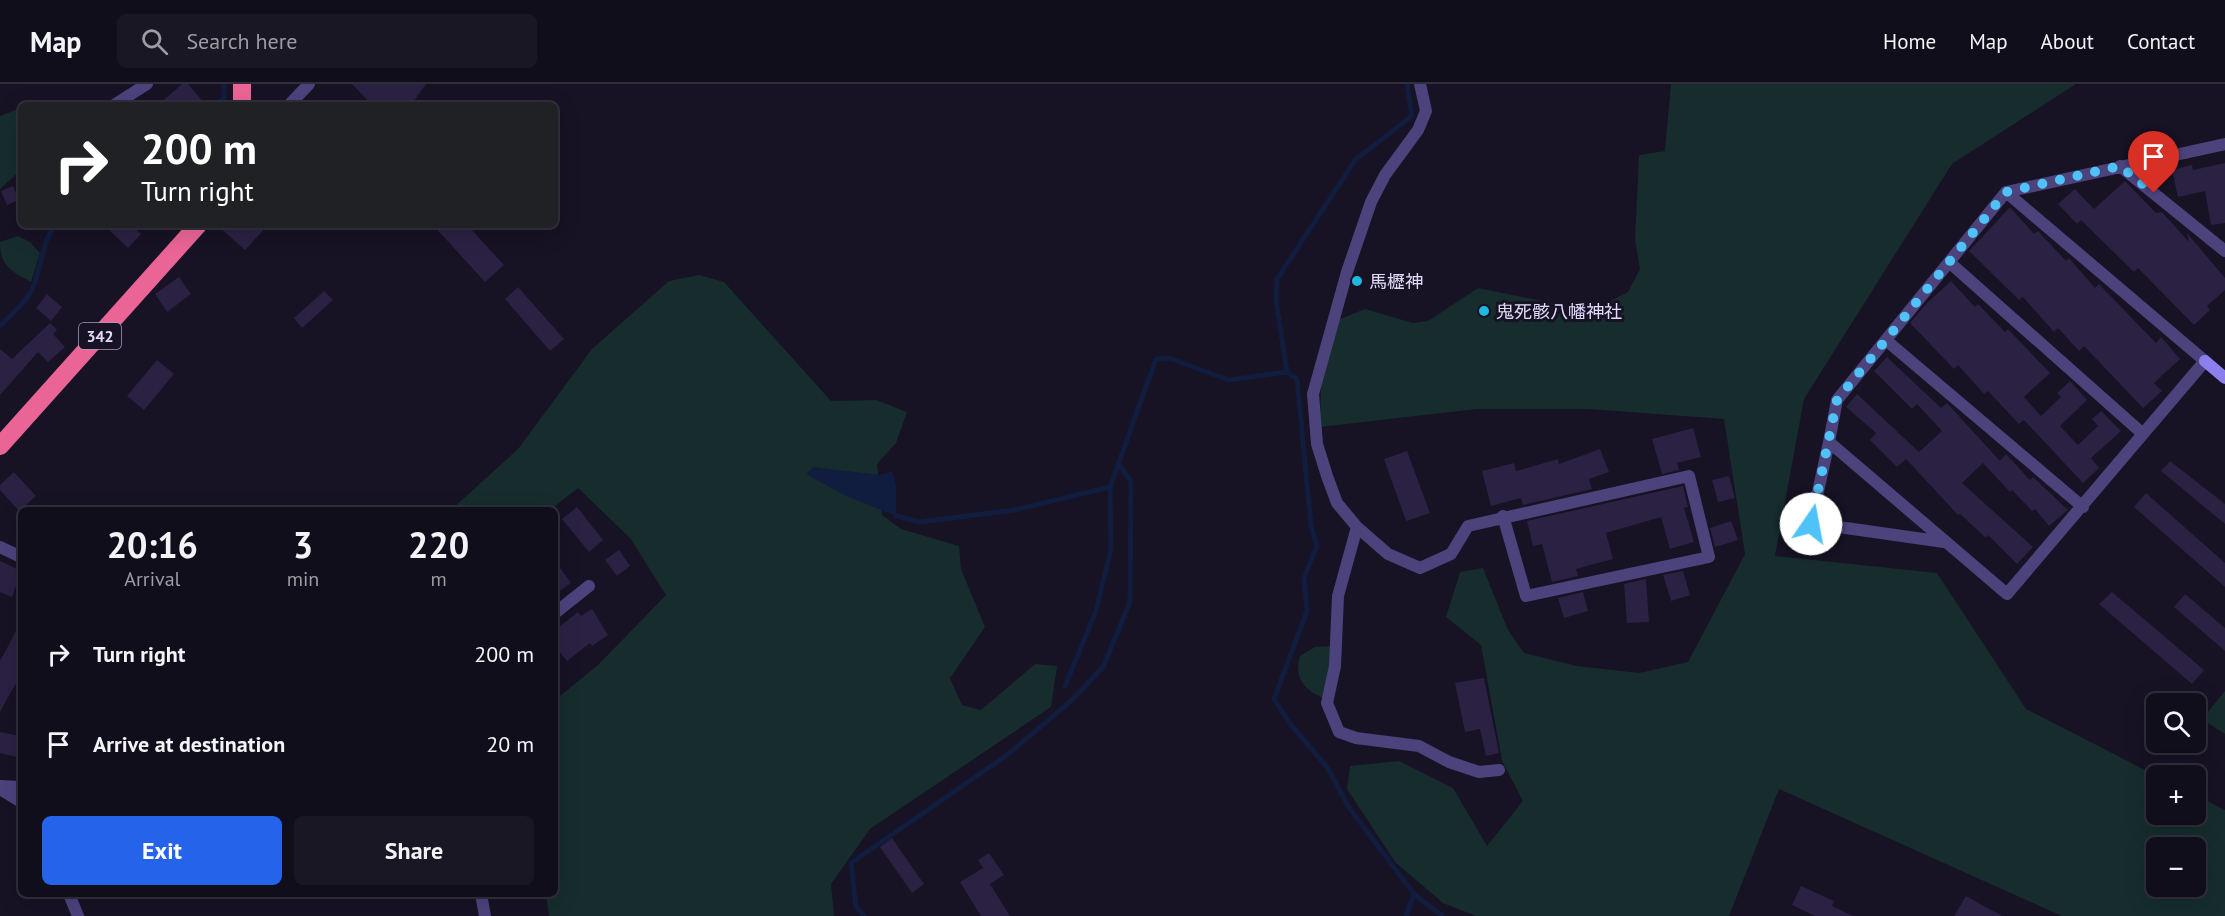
<!DOCTYPE html>
<html lang="en">
<head>
<meta charset="utf-8">
<style>
  body { margin:0; font-family:"PT Sans","Noto Sans JP",sans-serif; background:#1a1724; color:#f1f3f6; height:100vh; display:flex; flex-direction:column; font-size:22px; white-space:nowrap }
  * { box-sizing:border-box; margin:0 }
  p { font-size:20px; color:#9c9ca3 }
  .icon { flex:none; width:33px; height:33px; fill:none; stroke:currentColor; stroke-width:2; stroke-linecap:round; stroke-linejoin:round }
  .map { position:relative; flex:1; overflow:hidden }
  .side { position:absolute; left:18px; top:423px; width:540px; height:390px; display:flex; flex-direction:column; background:#110e1b; border-radius:9px; box-shadow:0 6px 24px #0002,0 0 0 2px #302e3a }
  .side>* { flex:none }
  .hud { position:absolute; left:18px; top:18px; width:540px; height:126px; border-radius:9px; box-shadow:0 6px 24px #0002,0 0 0 2px #302e3a; background:#202124; color:#fff; overflow:hidden }
  .buttons { position:absolute; left:2146px; top:609px; display:grid; gap:12px }
  .buttons a { display:grid; place-items:center; width:60px; height:60px; border-radius:9px; background:#110e1b; box-shadow:0 6px 24px #0002,0 0 0 2px #302e3a; font-size:30px }
  .pin { position:absolute; display:grid; place-items:center; width:51px; height:51px; color:#fff; margin:-62px -26px; border-radius:50% 50% 50% 0; rotate:-45deg; box-shadow:0 0 6px #0007 }
  .pin .icon { rotate:45deg }
  .me { position:absolute; width:66px; margin:-33px; rotate:12deg; stroke-linejoin:round; filter:drop-shadow(0 0 4px #0008) }
  .turn { display:flex; align-items:center; gap:21px; height:126px; padding:0 24px; font-size:27px }
  .turn .icon { width:78px; height:78px; stroke-width:2.5 }
  .turn b { display:block; font-size:42px; line-height:51px }
  .eta { display:flex; justify-content:space-evenly; align-items:center; height:102px; text-align:center }
  .eta b { font-size:36px; font-weight:600; line-height:42px }
  .primary-button { display:flex; gap:12px; margin-top:auto; padding:12px 24px }
  .primary-button a { flex:1; height:69px; border-radius:9px; background:#2563eb; color:#fff; font-size:24px; font-weight:600; line-height:69px; text-align:center }
  .primary-button a+a { background:#1a1724; color:#f1f3f6 }
  ul { padding:0; list-style:none }
  li { display:flex; align-items:center; gap:18px; height:90px; padding:0 24px }
  li div { flex:1 }
  li b { display:block; font-size:22px }
  li em { font-style:normal }
  header { display:flex; align-items:center; gap:36px; box-sizing:border-box; height:84px; padding:0 30px; background:#110e1b; border-bottom:2px solid #302e3a }
  header strong { font-size:28px }
  nav { display:flex; gap:33px; margin-inline-start:auto; font-size:21px }
  .search { width:420px; height:54px; background:#1a1724; display:flex; align-items:center; gap:15px; box-sizing:border-box; padding:0 21px; border-radius:9px; color:#9c9ca3; font-size:22px }
  .map>svg:first-child { display:block }
  .green { fill:#162c2d; fill-rule:evenodd }
  .water { fill:#111d3e }
  .lines { fill:none; stroke-linecap:round; stroke-linejoin:round }
  .stream { stroke:#111d3e; stroke-width:5 }
  .building { fill:#2b2143 }
  .street { stroke:#4c437d; stroke-width:12 }
  .secondary { stroke:#8d7eee; stroke-width:12 }
  .highway { stroke:#ea6596; stroke-width:18 }
  .route { stroke:#4fc3f7; stroke-width:10; stroke-dasharray:0 18 }
  .poi-dot { fill:#20b8e1; stroke:#171224; stroke-width:2 }
  .labels { text-anchor:middle; dominant-baseline:central; stroke-width:6; stroke-linejoin:round; paint-order:stroke }
  .shield { fill:#171224; stroke:#a59eba; stroke-width:1.5 }
  .shield-label { font-size:16px; font-weight:bold; fill:#e2dafa }
  .poi-label { font-size:18px; fill:#e2dafa; stroke:#171224; text-anchor:start }
</style>
</head>
<body>
<header>
<strong>Map</strong>
<div class="search"><svg class="icon" aria-label="search" viewBox="0 0 24 24"><circle cx="10" cy="10" r="6"/><path d="M15 15l6 6"/></svg>Search here</div>
<nav><a>Home</a><a>Map</a><a>About</a><a>Contact</a></nav>
</header>
<div class="map">
<svg width="2225" height="832" viewBox="0 0 2225 832">
  <rect width="100%" height="100%" fill="#171224"/>
  <path class="green" d="M1671,0H2076L1952,80L1804,315L1775,472L1937,489L2026,625L2157,692V730H2196V711L2225,726V832H2062L1779,705L1729,832H1476L1443,819L1395,778L1347,705L1350,682L1399,677L1453,704L1487,762L1523,717L1502,677L1481,561L1446,533L1460,488L1483,484L1508,546L1524,569L1577,582L1639,589L1688,578L1745,470L1724,335L1589,325H1477L1320,343L1321,303L1335,237L1365,225L1413,239L1428,237L1478,204L1591,227L1628,208L1640,185L1635,156L1639,71L1665,67ZM2157,764H2196V802H2157Z
    M21,24V86L0,105V32Z
    M18,152L30,158L40,169L31,198C11,187 0,182 0,158Z
    M699,191L724,198L831,317L876,316L907,328L896,359L877,380L882,431L901,445L959,462L961,485L985,543L950,594L962,621L981,626L1035,580L1057,582L1051,623L870,745L831,800L834,832H549L546,810H555V616L598,581L666,511L630,454L578,404L550,426H451L518,365L592,265L669,197Z
    M1332,562L1327,616C1306,607 1293,596 1300,572L1315,563Z
    M2225,607V650L2202,635Z"/>
  <path class="water" d="M813,383L880,391L892,387L896,401V432L844,411L806,390Z"/>
  <g class="lines">
    <path class="stream" d="M1407,0L1412,32L1356,75L1277,195L1276,217L1287,288L1297,295L1311,442L1317,462L1304,494L1307,527L1274,615L1291,641L1327,683L1350,725L1414,810L1442,832
      M214,21L224,15V0
      M0,242C9,232 22,222 29,211C42,190 40,158 56,141
      M896,432L920,438L1014,426L1110,403
      M1065,602L1096,527L1111,465L1110,403L1156,275L1169,274L1229,296L1287,288
      M864,832L856,823L851,779L1007,671L1072,616L1103,583L1130,518L1131,398L1119,380
      M1406,832L1414,810"/>
  </g>
  <path class="building" d="M182,0H188L206,21H158Z
    M352,0H426L411,21H372Z
    M2225,79V139L2211,141L2205,107L2178,113L2172,86L2192,81L2193,86Z
    M2125,97L2156,129L2162,128L2189,158L2187,149L2225,194V206L2207,222L2210,226L2194,241L2138,184L2134,188L2081,136L2077,140L2058,120L2075,105L2094,125Z
    M13,102L19,116L7,121L1,107Z
    M2010,123L2034,150L2038,147L2066,177L2069,174L2095,204L2099,200L2156,259L2161,253L2180,275L2154,299L2162,307L2143,324L2084,262L2079,267L2058,244L2054,248L2023,213L2019,216L1969,167Z
    M104,141H131L141,150L128,164Z
    M217,141H268L245,166Z
    M433,141H467L504,181L485,198Z
    M179,193L191,210L167,228L155,210Z
    M1951,197L1975,223L1978,220L2005,248L2008,245L2050,289L2024,313L2041,332L2061,313L2057,309L2070,297L2087,316L2060,342L2078,361L2098,342L2092,335L2101,327L2121,347L2091,374L2099,384L2083,399L2024,336L2019,340L1988,307L1984,310L1958,281L1954,285L1910,239L1926,220Z
    M518,203L564,255L550,267L505,215Z
    M324,207L333,216L302,244L294,234Z
    M47,210L62,223L51,237L36,224Z
    M50,239L57,246L53,250L65,263L48,278L38,268L0,311V265L12,275Z
    M1887,273L1941,324L1947,319L2000,377L2006,370L2030,396L2033,393L2068,426L2049,442L2035,425L2032,427L2012,406L2010,408L1983,379L1962,399L2033,463L2017,480L1988,451L1986,454L1960,430L1958,431L1906,375L1897,383L1870,356L1876,349L1846,323L1857,310L1919,368L1942,347L1917,320L1912,325L1874,287Z
    M157,276L174,290L144,326L127,312Z
    M1693,344L1701,373L1677,379L1679,386L1662,390L1652,355Z
    M1600,365L1609,388L1589,395L1592,405L1523,421L1521,414L1491,422L1482,387L1514,379L1516,387L1558,375L1559,380Z
    M1407,367L1430,429L1406,437L1384,375Z
    M2170,377L2225,420V440L2161,387Z
    M14,388L36,412L19,427L0,406V401Z
    M1729,392L1735,414L1718,418L1712,396Z
    M1683,402L1688,423L1684,424L1694,458L1670,465L1661,433L1606,449L1613,475L1576,485L1578,492L1552,498L1542,460L1533,462L1527,437Z
    M2146,409L2225,479V503L2134,423Z
    M577,423L603,456L589,468L562,435Z
    M1731,437L1738,456L1715,463L1710,444Z
    M619,466L630,482L617,492L605,476Z
    M0,477L21,487L12,513L0,508Z
    M555,477L571,499L555,510Z
    M1683,487L1690,511L1671,517L1663,491Z
    M1646,495L1649,538L1627,539L1624,500Z
    M1583,508L1588,527L1564,534L1558,514Z
    M2112,508L2204,586L2192,600L2099,520Z
    M2185,510L2225,544V567L2174,523Z
    M592,525L608,551L592,562L590,559L567,577L555,562V546L578,528L581,532Z
    M21,538V590L0,628V577Z
    M1484,594L1499,669L1486,672L1480,645L1465,648L1455,599Z
    M0,648L21,652V674L0,669Z
    M892,754L924,800L912,809L880,763Z
    M989,769L1004,791L990,800L1010,832H981L960,798L983,784L978,776Z
    M1801,802L1834,817L1832,822L1853,832H1815L1792,821Z
    M1966,812L2002,832H1954Z"/>
  <g class="lines">
    <path class="street" d="M1420,0L1426,27L1418,46L1385,91L1371,118L1347,188L1313,310L1317,360L1327,392L1337,419L1357,443L1338,512L1335,582L1327,619L1339,648L1356,654L1419,662L1449,678L1479,688L1499,686
      M114,21L147,0
      M289,21L309,0
      M2120,82L2225,167
      M2006,108L2205,277L2007,510L1829,358L1837,316L2006,108L2225,60
      M1949,178L2143,350
      M1887,257L2083,423
      M1829,358L1811,439L1944,458
      M1357,443L1388,470L1420,484L1451,470L1468,442L1689,392L1709,473L1526,512L1503,432
      M0,463L21,473
      M555,529L589,502
      M0,702L21,703
      M0,705L21,718
      M69,810L78,832
      M481,810L485,832"/>
    <path class="secondary" d="M2205,277L2225,294"/>
    <path class="highway" d="M242,21V0
      M0,362L198,141"/>
  </g>
  <g class="lines">
    <path class="route" d="M1811,440L1837,316L2006,108L2120,82L2154,109"/>
  </g>
  <g class="poi-dot">
    <circle cx="1357" cy="197" r="6"/>
    <circle cx="1484" cy="227" r="6"/>
  </g>
  <g class="labels">
    <rect class="shield" x="79" y="239" width="42" height="26" rx="4.5"/>
    <g class="shield-label">
      <text x="100" y="252">342</text>
    </g>
    <g class="poi-label">
      <text x="1369" y="197">馬櫪神</text>
      <text x="1496" y="227">鬼死骸八幡神社</text>
    </g>
  </g>
</svg>
<div class="buttons">
<a><svg class="icon" aria-label="search" viewBox="0 0 24 24"><circle cx="10" cy="10" r="6"/><path d="M15 15l6 6"/></svg></a>
<a>+</a>
<a>−</a>
</div>
<div class="pin" style="left:2154px;top:109px;background:#d93025"><svg class="icon" aria-label="arrive" viewBox="0 0 24 24"><path d="M6 21V4h12l-3 4 3 4H6"/></svg></div>
<svg class="me" style="left:1811px;top:440px" viewBox="-20 -20 40 40"><circle r="19" fill="#fff"/><path d="M0-13L10 11 0 6-10 11z" fill="#4fc3f7"/></svg>
<div class="hud">
<div class="turn"><svg class="icon" aria-label="right" viewBox="0 0 24 24"><path d="M7 20v-9h11M14 6l5 5-5 5"/></svg><div><b>200 m</b>Turn right</div></div>
</div>
<section class="side">
<div class="eta">
<div><b>20:16</b><p>Arrival</p></div>
<div><b>3</b><p>min</p></div>
<div><b>220</b><p>m</p></div>
</div>
<ul>
<li><svg class="icon" aria-label="right" viewBox="0 0 24 24"><path d="M7 20v-9h11M14 6l5 5-5 5"/></svg><div><b>Turn right</b></div><em>200 m</em></li>
<li><svg class="icon" aria-label="arrive" viewBox="0 0 24 24"><path d="M6 21V4h12l-3 4 3 4H6"/></svg><div><b>Arrive at destination</b></div><em>20 m</em></li>
</ul>
<div class="primary-button"><a>Exit</a><a>Share</a></div>
</section>
</div>
</body>
</html>
